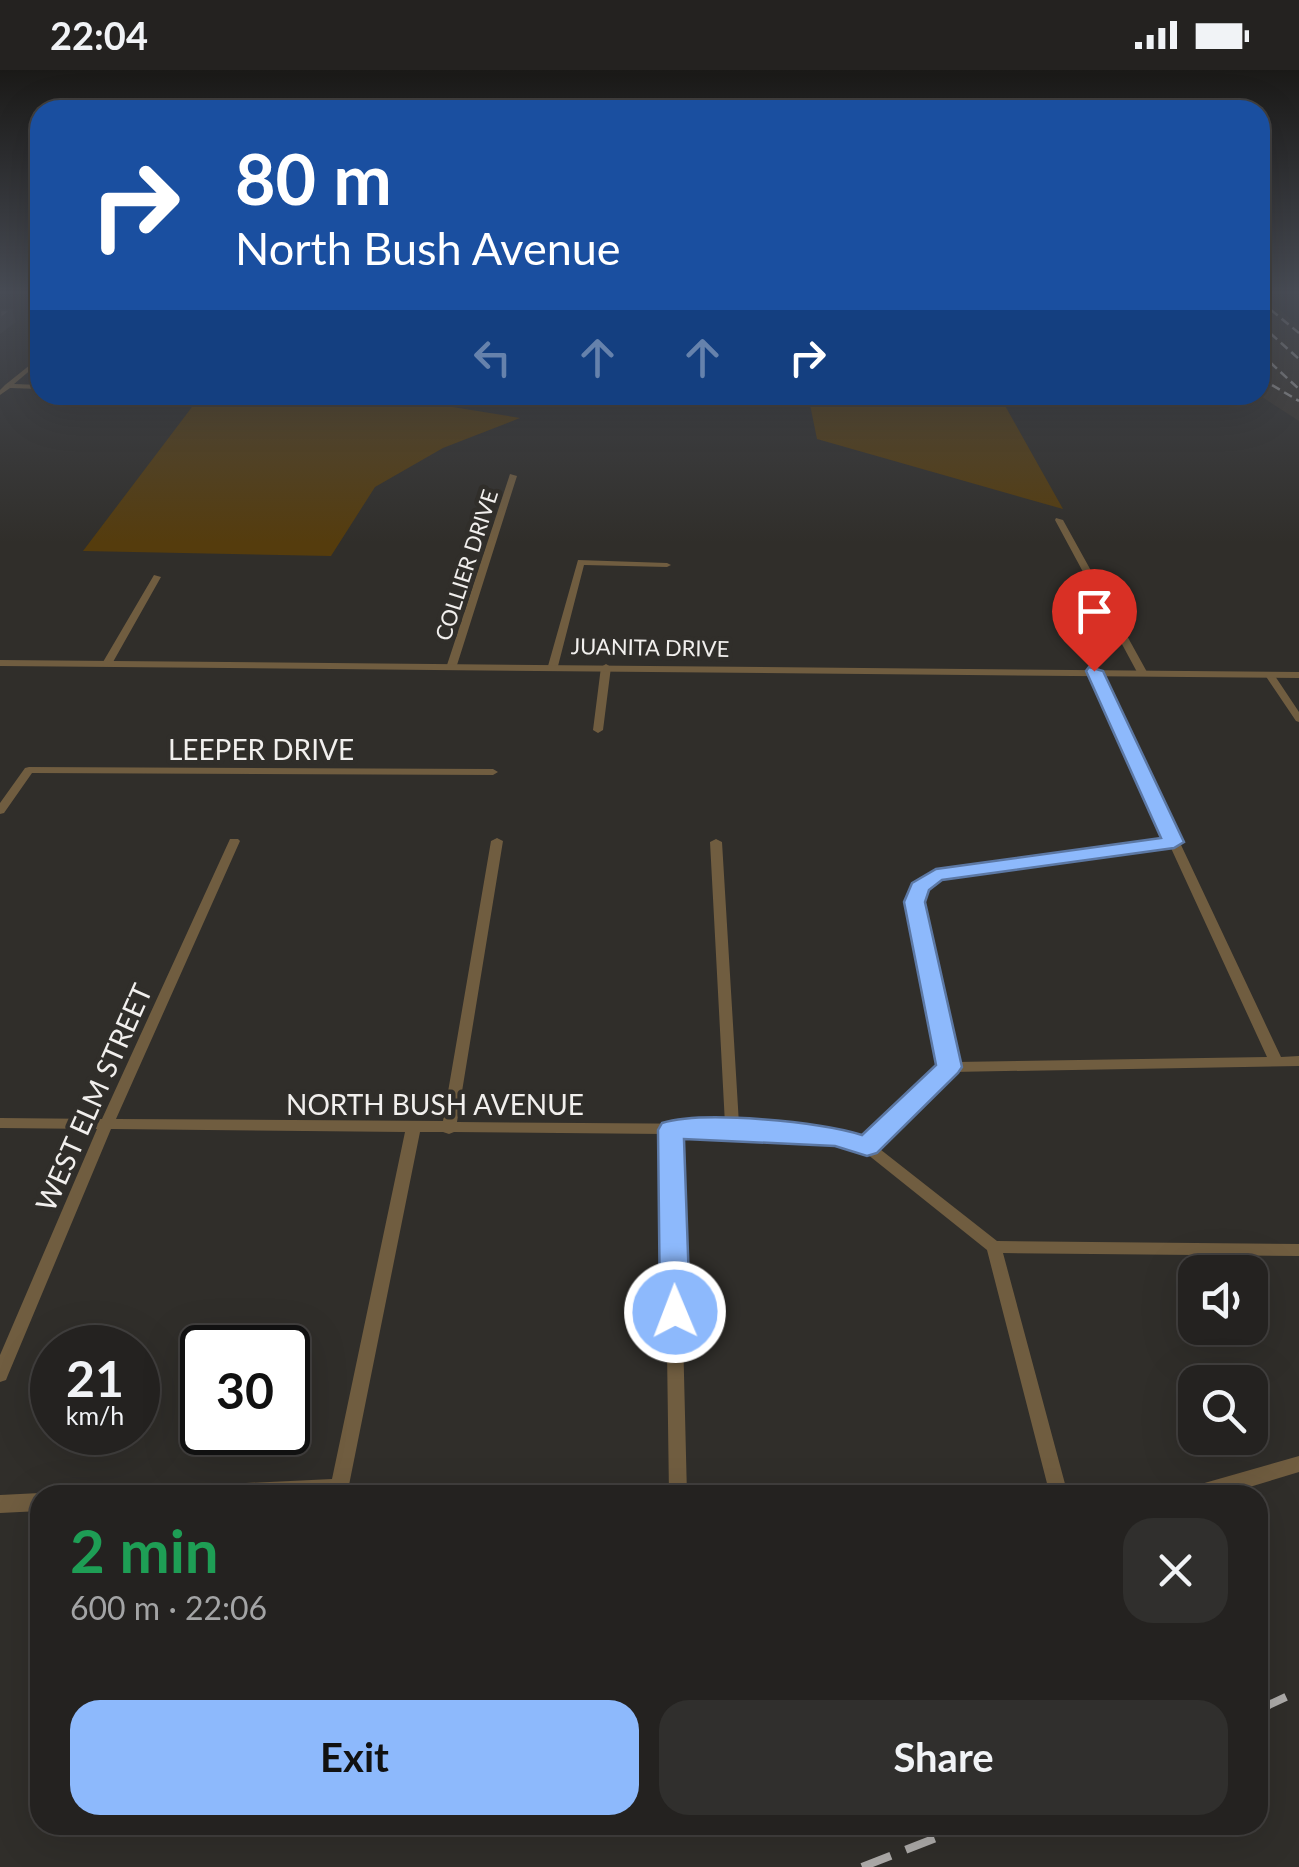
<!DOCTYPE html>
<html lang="en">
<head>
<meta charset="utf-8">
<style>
  body { margin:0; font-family:Lato,sans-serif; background:#302f2d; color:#f1f3f6; height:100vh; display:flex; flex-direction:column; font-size:38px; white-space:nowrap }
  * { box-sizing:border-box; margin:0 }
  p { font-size:32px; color:#a3a4a5 }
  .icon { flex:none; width:55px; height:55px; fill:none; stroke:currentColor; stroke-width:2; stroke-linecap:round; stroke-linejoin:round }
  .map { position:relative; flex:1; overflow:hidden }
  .panel { position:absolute; left:30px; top:1415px; width:1238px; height:350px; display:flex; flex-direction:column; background:#242220; border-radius:30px; box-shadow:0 10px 40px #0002,0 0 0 2px #413f3e }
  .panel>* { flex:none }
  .banner { position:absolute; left:30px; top:30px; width:1240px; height:305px; border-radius:30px; box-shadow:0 10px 40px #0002,0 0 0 2px #413f3e; background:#1a4fa0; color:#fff; overflow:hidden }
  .buttons { position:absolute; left:1178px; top:1185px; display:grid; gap:20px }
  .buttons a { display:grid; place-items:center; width:90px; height:90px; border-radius:20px; background:#242220; box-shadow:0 10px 40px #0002,0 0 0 2px #413f3e; font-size:50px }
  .speed { position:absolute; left:30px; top:1255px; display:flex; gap:20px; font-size:50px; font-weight:700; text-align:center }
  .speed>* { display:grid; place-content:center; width:130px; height:130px; border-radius:50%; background:#242220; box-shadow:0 10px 40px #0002,0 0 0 2px #413f3e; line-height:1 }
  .speed small { font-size:25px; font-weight:400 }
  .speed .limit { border:5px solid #111; border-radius:15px; background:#fff; color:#111 }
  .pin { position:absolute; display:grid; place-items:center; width:85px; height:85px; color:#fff; margin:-102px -42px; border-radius:50% 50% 50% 0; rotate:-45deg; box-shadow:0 0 10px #0007 }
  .pin .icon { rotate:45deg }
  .me { position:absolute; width:110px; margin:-55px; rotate:359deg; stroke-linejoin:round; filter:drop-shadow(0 0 8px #0008) }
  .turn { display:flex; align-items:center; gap:35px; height:210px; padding:0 40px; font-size:45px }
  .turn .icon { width:130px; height:130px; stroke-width:2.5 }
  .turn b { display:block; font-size:70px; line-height:85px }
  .lanes { display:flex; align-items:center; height:95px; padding:0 40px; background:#0003; justify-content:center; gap:50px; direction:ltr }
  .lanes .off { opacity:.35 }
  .round { display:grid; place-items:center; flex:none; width:105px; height:105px; border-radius:30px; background:#302f2d }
  .head { display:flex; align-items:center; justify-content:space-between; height:170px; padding:0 40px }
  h1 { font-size:60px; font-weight:700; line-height:75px; color:#1e9e55 }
  .action { display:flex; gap:20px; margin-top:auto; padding:20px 40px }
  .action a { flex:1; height:115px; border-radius:30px; background:#8db9fc; color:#111; font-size:40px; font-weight:700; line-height:115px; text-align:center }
  .action a+a { background:#302f2d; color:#f1f3f6 }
  .status { display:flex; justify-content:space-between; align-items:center; height:70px; padding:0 50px; background:#242220; direction:ltr }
  .status svg { height:28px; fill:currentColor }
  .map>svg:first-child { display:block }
  .built { fill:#3c362d }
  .green { fill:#553c0d }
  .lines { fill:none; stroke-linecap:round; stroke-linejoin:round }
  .minor { fill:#705d40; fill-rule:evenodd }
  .tertiary { fill:#705d40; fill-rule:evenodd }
  .rail-far1 { stroke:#aeacaa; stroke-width:2.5; stroke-dasharray:9 5; stroke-linecap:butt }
  .rail { stroke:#aeacaa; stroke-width:8; stroke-dasharray:31 16; stroke-linecap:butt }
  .shaded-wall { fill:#393734 }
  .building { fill:#514e4a; stroke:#393734; stroke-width:2.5 }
  .route { fill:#8db9fc; stroke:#5c78a4; stroke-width:2.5 }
  .labels { text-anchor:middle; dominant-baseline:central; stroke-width:9; stroke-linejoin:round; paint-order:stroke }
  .far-street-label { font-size:22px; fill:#f1efed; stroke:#302e2a }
  .street-label { font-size:28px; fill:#f1efed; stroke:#302e2a }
</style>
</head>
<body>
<div class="status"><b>22:04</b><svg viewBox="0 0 49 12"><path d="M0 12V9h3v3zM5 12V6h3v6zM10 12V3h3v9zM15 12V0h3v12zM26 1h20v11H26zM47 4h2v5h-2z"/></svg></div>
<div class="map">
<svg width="1299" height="1797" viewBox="0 0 1299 1797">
  <rect width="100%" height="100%" fill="#302e2a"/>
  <path class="built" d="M1260,223L1299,256V351L1259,325Z"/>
  <path class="green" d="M808,325H999L1063,439L817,369Z
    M195,333L434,334L520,348L443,378L375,417L331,486L83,481Z"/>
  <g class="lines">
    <path class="minor" d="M40,287V292L14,314L40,315V319L10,318L0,325V320L5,315Z
      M510,404L517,406L457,595L452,598L449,597L447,595Z
      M1056,448L1063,450L1147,602L1145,604H1139L1137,602L1055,450Z
      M578,490L667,493L671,495L667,497L584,495L558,596L553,599L548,596Z
      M154,505L161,507L113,592L111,594H105L103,592Z
      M606,594L611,597L603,660L598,663L593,660L601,597Z
      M1094,598L1099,601L1281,987L1299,986V996L952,1002L876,1076L997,1171L1299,1174V1186L1003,1183L1068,1425H1050L987,1180L862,1080L835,1071L732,1064H678L687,1425H669L664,1064L454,1062L449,1064L443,1062H420L347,1425H175L178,1419L184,1416L332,1409L405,1062L111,1059L8,1305L6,1310L0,1312V1285L97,1059L0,1058V1048L102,1049L230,769H238L240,771L116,1049L443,1051L491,771L497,768L503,771L457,1052L725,1054L710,772L716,769L722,772L739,1054L835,1061L864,1070L942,996L909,832L916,815L936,802L1167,770L1089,601ZM1170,776L1267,987L955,992L921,832L925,819L939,808Z
      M1270,602L1273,603L1299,642V652L1296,651L1265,605Z
      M29,697L493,699L498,702L493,705L32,703L4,743L0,744V733L25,698Z
      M1299,1386V1402L1223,1425H1185L1188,1419L1194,1416Z
      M40,1423L44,1425H40V1441L0,1443V1425Z"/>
    <path class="tertiary" d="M0,590L1299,602V608L0,596Z"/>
    <path class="rail-far1" d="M1260,231L1299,263
      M1260,254L1299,289
      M1260,283L1299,319
      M1260,308L1299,331"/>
    <path class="rail" d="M1258,1640L1299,1621
      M862,1797L969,1755"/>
  </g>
  <path class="shaded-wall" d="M12,240L16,252L0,264V249Z"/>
  <path class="building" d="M0,240H12L0,249Z"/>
  <linearGradient id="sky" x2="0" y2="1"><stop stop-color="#1a1917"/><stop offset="0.47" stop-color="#484c55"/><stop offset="1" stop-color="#484c55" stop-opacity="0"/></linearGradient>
  <rect width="1299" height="473" fill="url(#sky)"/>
  <path class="route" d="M1089,597L1103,601L1184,772L1174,778L942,810L929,820L925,832L962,997L958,1003L877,1083L867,1086L835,1076L684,1069L690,1242L685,1251L675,1255L664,1251L660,1242L658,1060L662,1053C704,1040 820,1052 862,1065L936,995L904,832L912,813L936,799L1161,768L1086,601Z"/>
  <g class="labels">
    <g class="far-street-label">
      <text transform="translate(466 495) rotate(-72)">COLLIER DRIVE</text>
      <text transform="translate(650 577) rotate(1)">JUANITA DRIVE</text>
    </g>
    <g class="street-label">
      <text x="261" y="679">LEEPER DRIVE</text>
      <text transform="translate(93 1027) rotate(-66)">WEST ELM STREET</text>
      <text x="435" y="1034">NORTH BUSH AVENUE</text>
    </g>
  </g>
</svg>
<div class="buttons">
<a><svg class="icon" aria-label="sound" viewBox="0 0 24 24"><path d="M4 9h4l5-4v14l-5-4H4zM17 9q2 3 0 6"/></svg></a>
<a><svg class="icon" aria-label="search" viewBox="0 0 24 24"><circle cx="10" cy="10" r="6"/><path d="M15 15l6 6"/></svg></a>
</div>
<div class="speed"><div>21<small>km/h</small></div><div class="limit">30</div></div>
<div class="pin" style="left:1094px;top:601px;background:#d93025"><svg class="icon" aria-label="arrive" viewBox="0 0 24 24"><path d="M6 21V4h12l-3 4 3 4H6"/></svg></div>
<svg class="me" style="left:675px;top:1242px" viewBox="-20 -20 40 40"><circle r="17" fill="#8db9fc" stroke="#fff" stroke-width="3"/><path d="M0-11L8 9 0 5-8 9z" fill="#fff"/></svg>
<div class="banner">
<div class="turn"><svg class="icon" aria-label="right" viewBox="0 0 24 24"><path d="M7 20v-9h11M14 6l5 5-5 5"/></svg><div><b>80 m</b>North Bush Avenue</div></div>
<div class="lanes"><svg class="icon off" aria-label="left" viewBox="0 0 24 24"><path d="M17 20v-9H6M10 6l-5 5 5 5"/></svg><svg class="icon off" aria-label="ahead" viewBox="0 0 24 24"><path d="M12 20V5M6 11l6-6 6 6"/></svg><svg class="icon off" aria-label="ahead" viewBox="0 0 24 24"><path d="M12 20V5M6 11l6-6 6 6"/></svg><svg class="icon" aria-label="right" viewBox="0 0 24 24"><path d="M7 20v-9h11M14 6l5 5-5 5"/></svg></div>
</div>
<section class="panel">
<div class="head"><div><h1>2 min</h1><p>600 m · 22:06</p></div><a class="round"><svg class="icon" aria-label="close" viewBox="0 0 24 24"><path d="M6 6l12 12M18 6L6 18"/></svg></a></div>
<div class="action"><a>Exit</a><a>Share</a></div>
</section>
</div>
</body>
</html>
